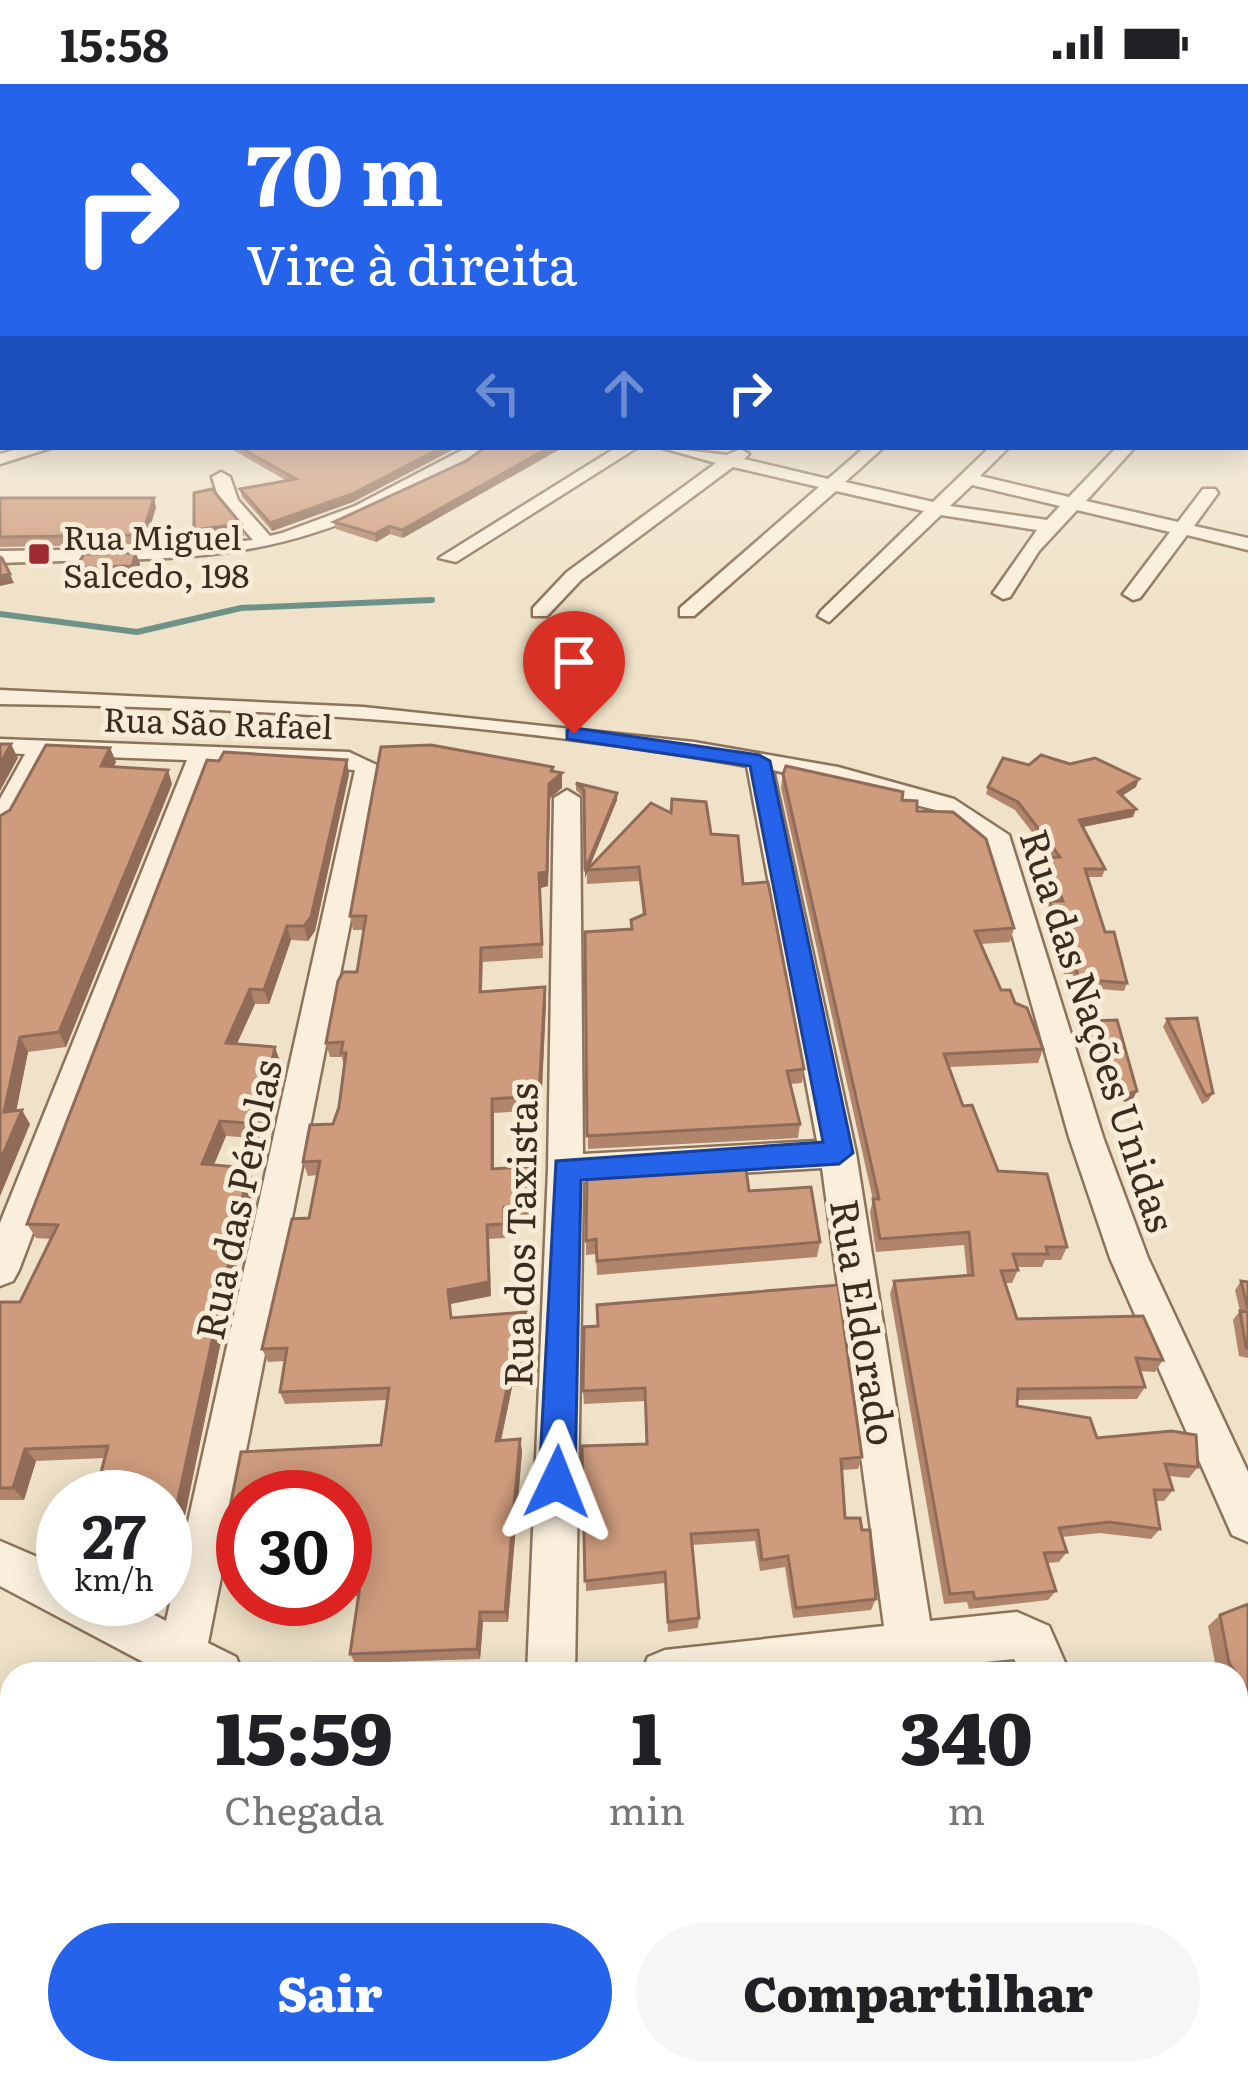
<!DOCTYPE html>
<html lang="pt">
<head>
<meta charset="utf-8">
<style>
  body { margin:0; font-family:Literata,serif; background:#f6f6f6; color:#202124; height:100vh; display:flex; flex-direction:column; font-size:45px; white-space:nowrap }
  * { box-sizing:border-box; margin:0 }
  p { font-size:39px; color:#757577 }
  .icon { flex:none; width:66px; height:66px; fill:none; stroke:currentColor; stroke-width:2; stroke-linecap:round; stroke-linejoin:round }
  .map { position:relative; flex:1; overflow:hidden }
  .side { position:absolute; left:0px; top:1578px; width:1248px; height:423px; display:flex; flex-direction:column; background:#fff; border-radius:36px 36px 0 0; box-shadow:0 6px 30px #0003 }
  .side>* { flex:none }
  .hud { position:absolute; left:0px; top:0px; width:1248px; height:366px; box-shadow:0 6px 30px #0003; background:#2563eb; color:#fff; overflow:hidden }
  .speed { position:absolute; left:36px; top:1386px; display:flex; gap:24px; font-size:60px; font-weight:700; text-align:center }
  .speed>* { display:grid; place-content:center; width:156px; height:156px; border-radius:50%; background:#fff; box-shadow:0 6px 30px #0003; line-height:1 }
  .speed small { font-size:30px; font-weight:400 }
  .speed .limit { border:18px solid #d22; background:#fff; color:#111 }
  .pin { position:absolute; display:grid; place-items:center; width:102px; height:102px; color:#fff; margin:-123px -51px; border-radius:50% 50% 50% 0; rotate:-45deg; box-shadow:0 0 12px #0007 }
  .pin .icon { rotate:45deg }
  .me { position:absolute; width:132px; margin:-66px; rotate:2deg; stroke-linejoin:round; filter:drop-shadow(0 0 9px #0008) }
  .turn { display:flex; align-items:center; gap:42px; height:252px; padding:0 48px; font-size:54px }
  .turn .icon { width:156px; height:156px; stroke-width:2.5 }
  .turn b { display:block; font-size:84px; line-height:102px }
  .lanes { display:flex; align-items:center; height:114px; padding:0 48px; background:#0003; justify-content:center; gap:60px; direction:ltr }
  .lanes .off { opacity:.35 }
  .eta { display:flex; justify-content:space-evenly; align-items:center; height:204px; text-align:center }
  .eta b { font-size:72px; font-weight:800; line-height:84px }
  .primary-button { display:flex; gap:24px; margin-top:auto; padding:24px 48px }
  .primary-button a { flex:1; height:138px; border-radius:72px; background:#2563eb; color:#fff; font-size:48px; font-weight:800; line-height:138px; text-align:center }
  .primary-button a+a { background:#f6f6f6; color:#202124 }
  .status { display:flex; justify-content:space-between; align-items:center; height:84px; padding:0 60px; background:#fff; direction:ltr }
  .status svg { height:33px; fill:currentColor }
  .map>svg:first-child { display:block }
  .green { fill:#cbce9b }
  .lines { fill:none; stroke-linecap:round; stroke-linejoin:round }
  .stream { stroke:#6f9288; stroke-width:6 }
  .street-casing { stroke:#8c735c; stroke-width:5 }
  .street { fill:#faefdc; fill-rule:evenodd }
  .wall { fill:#b1856c }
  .shaded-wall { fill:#906c58 }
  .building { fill:#ce9b7d; stroke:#906c58; stroke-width:3 }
  .route { fill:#2563eb; stroke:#184099; stroke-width:3 }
  .poi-dot { fill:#9c2b32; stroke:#f7ecd8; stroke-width:4.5 }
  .labels { text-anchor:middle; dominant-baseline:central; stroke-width:10; stroke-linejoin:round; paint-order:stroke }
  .far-poi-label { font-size:33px; fill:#3c2c20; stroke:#f7ecd8; text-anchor:start }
  .far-street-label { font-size:33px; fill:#3c2c20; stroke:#f7ecd8 }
  .street-label { font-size:39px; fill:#3c2c20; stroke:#f7ecd8 }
</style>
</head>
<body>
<div class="status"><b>15:58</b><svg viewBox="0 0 49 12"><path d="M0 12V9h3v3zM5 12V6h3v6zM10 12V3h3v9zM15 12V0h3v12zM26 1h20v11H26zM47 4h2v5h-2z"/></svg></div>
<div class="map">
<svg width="1248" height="2000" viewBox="0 0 1248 2000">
  <rect width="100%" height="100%" fill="#efe2c8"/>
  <path class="green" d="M12,1745V1989H27L24,2000H0V1746Z
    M291,1989H830L831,2000H289Z"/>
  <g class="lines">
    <path class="stream" d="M0,530L137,548L241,524L432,516"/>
    <defs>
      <path id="street" d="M0,238H3V246H0Z
        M25,363H54L0,380V370Z
        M468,363H490C470,380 441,391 418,404C264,487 167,472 0,479V467L181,464L253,456L220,418L212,393L221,388L230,393L238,416L270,452L282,449L355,422Z
        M617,363H638L456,478L439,474Z
        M659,363L727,371L740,365L749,370L744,375L828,395L865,363H884L845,398L933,418L990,363H1009L980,392L1069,413L1117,363H1135L1086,417L1178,438L1203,405H1215L1218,409L1194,442L1248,454V466L1187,451L1140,514L1133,516L1123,510L1170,448L1077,426L1039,467L1010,513L1003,515L993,509L1037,446L941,431L829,538L818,532L821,527L924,427L836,407L694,532H680V524L819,403L733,383L581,496L547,532H533V524L567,488L716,379ZM972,401L1060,422L1047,436L950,422Z
        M0,606L363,623L694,658L838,683L954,715L1009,751L1103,1053L1148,1174L1248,1388V1458L1232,1451L1110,1174L1069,1053L987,761L936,726L773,686L856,1069L930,1537L1017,1528L1049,1542L1070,1590H1022L1014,1575L937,1583L938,1590H641L648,1573L665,1566L884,1542L822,1084L583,1098L575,1590H527L548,1085L554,714L567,706L580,714L583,1070L817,1057L747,682C502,638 249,623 0,620Z
        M0,655L349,668L381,683L208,1559L236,1573L243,1590H166L0,1502V1457L63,1484V1515H124L166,1537L355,686L211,677L19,1186L13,1197L0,1202V1139L187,676L49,671L13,738L0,746V715L25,670L0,669Z
        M932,1989H990L992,2000H934Z
        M1107,1989H1165L1167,2000H1109Z"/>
    </defs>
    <use href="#street" class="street-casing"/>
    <use href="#street" class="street"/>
  </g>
  <path class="wall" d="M228,363H458L353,418L272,447L242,413L240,405L287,397Z
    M466,377L403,454L390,450L376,458L336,445L334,438Z
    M0,414L156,423L145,460L0,463Z
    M140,480L136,493L80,495L76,484Z
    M431,661L553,683L554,688L562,689V704L550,714L548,802L540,804L543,874L483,878L482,907L545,903L546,918L541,1026L494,1029V1085L537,1082V1134L506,1137L505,1154L489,1155L491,1212L450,1220L452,1234L526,1228L527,1241L526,1302L512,1303L501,1357L520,1355L522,1367L508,1538H483L480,1575L355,1579L350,1570L359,1512H345V1413H243V1434H237L230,1423L241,1368L381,1361L387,1316L285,1320L280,1308L285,1277L268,1278L262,1265L292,1135L309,1134L317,1091L308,1092L303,1078L310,1041L333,1040L339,1023L344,984L342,973H330L326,959L338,897L343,888H357L364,846H353L350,832L381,663Z
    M110,664L116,678L113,683L172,700L66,963L28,968L16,1027L30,1040L0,1112V732Z
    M1029,681L1136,703L1122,712L1133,733L1083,743L1105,785L1102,793H1087L1105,848L1127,899L1124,907L1075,903L1073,890H1064L1047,825L1050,817H1057L1042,782L1045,774L1051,773L1015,726L986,710L988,703Z
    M349,690L315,847L308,857L291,856L269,920H255L237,959L280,977L264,1055L226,1052L214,1081L254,1098L184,1436L165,1437V1413L143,1407L108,1408L99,1396L105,1374L36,1377L24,1416H0V1218H20L51,1155L36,1154L27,1140Z
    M783,690L902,716L1014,844L1010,858L981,860L1001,906L1015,919L1043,965L1038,979L949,983L963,1022L998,1087L1067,1163L1061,1176H1045L1042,1183H1017L1018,1186L1012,1199H1005L1017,1235L1163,1276L1155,1288L1140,1287L1145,1303L1137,1315L1017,1316V1322L1097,1354L1198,1383L1189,1394L1168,1392L1173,1406L1164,1417H1156L1160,1445L1151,1455L1100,1449L1062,1453L1067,1468L1059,1478L1047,1479L1056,1507L1048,1516L969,1525L967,1518L944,1520L890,1210L894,1197L967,1191L964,1161L876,1168L870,1128L873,1116L781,704Z
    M576,699L617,716L589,784L711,750L743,800L804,985L802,999L790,1000L800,1040L798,1054L588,1065L585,848L631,845V836L643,831L639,797L587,800V789L585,794L584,714L576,706Z
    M1167,935L1213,1009L1208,1017L1202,1020L1163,943Z
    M1092,937L1133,1015L1124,1018L1088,945Z
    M749,1107L820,1158L817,1173L597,1191L596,1170L586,1171V1157Z
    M1241,1197L1248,1198V1274L1239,1272L1233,1236L1240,1227L1235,1206Z
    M598,1242L862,1373L858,1385L842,1386L845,1434L876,1515L871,1526L793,1534L785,1483L760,1487L755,1457L692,1461L699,1534L698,1544L668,1548L665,1499L586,1507L582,1362L646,1360L645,1317L584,1320L583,1307Z
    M1248,1520V1619L1239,1623L1236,1618V1590L1217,1589L1208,1542L1220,1531Z
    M1010,1989H1108L1110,2000H1011Z
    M1182,1989H1236L1248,2000H1184Z"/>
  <path class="shaded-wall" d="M443,363H458L353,418L272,447L270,439Z
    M550,363H564L403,454L402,446Z
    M154,414L156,423L145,460L142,451Z
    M241,440L244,452L197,458L194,446Z
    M389,442L390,450L376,458L375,450Z
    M136,469L140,480L136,493L132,482Z
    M10,490L14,499L0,502V492Z
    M11,660L18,674L0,707V680Z
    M110,664L116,678L106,697L101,682Z
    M347,676L349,690L315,847L308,857L304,842Z
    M553,683L554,695L562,689V704L550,714L548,802L540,804L543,874L539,789L549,700Z
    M168,686L172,700L66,963L59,948Z
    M1139,695L1136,703L1115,716L1118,708Z
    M617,709V716L585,794V786Z
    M1136,725L1133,733L1076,744L1079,736Z
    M287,842L291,856L269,920L264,906Z
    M545,903L546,918L541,1026L539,1012Z
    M250,905L255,920L231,973L226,959Z
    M20,953L28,968L13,1043L4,1028Z
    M275,963L280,977L264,1055L259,1040Z
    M1137,1007L1133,1015L1124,1018L1128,1010Z
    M492,1015L494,1029V1099L492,1085Z
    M22,1026L30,1040L0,1112V1077Z
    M220,1037L226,1052L208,1094L202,1080Z
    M249,1084L254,1098L184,1436L176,1425Z
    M487,1141L491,1212L450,1220L448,1206Z
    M526,1228L527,1241L526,1302L524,1289Z
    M510,1290L512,1303L498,1370L496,1357Z
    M520,1355L522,1367L508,1538L505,1528Z
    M25,1365L36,1377L24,1416L13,1404Z
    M480,1528L483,1538L480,1575L477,1565Z"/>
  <path class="building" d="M3,276V292L0,291V277Z
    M3,302V357L0,358V306H2Z
    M239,363H443L352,410L270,439L240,405L296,395Z
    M486,363H550L402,446L389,442L375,450L334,438L466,377Z
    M212,405L241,440L194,446V409Z
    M0,414H154L142,451L0,453Z
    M136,469L132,482L76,484L84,470Z
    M0,473L2,474L10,490L0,492Z
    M0,660H11L0,680Z
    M46,661L110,664L101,682L168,686L59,948L20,953L4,1028L22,1026L0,1077V732L10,726Z
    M431,661L553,683L551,687L562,689L549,700L547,788L539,789L542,860L481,864L480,908L545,903L539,1012L492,1015V1085L537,1082L536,1120L504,1123V1140L487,1141L489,1198L448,1206L451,1234L526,1228L524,1289L510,1290L496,1357L520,1355L505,1528H480L477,1565L350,1570L360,1502H345V1413H243V1422L230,1423L241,1368L381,1361L389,1304L280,1308L287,1264L262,1265L292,1135L309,1134L320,1077L303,1078L310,1041L333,1040L339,1023L346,969H341L343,958L326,959L338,897L343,888H357L366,832H350L381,663Z
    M224,668L347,676L311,833L304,842H287L264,906L250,905L226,959L275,963L259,1040L220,1037L202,1080L249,1084L176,1425H165V1413H142L146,1395L99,1396L108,1362L25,1365L13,1404H0V1218H20L58,1141L27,1140L207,676L219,677Z
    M1041,671L1070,680L1095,674L1139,695L1118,708L1136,725L1079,736L1105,785H1085L1105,848H1114L1127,899L1078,895L1076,882H1067L1050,817H1063L1045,774L1060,773L1018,718L988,703L1003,674L1029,681Z
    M786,682L903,708L902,716L917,717V727L953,728L986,755L1014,844L975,847L1001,906H1010L1015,919L1027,924L1043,965L944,970L963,1022L972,1021L998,1087L1047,1090L1067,1163H1046L1048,1170H1013L1018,1186L1001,1187L1017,1235L1143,1232L1163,1276L1136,1274L1145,1303L1018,1305L1017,1322L1090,1334L1097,1354L1172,1347L1196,1351L1198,1383L1165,1380L1173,1406H1154L1160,1445L1109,1438L1059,1444L1067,1468L1044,1469L1056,1507L975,1515L973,1508L950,1510L894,1197L973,1191L969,1148L880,1155L873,1115H879L783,690Z
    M576,699L617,709L585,786L584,706Z
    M672,715L706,718L711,750L738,752L743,800L768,798L804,985L787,987L800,1040L587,1052L585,848L632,845L631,836L645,830L639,783L587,786L651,719L671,729Z
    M1197,934L1213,1009L1206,1012L1167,935Z
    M1117,936L1137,1007L1128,1010L1092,937Z
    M745,1078L749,1107L811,1103L820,1158L597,1177L596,1155L586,1157L587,1088Z
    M1241,1197L1248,1198V1225Z
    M838,1201L862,1373L841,1375L845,1434H860L862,1446H870L876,1515L796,1524L788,1472L762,1476L758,1446L691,1450L699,1534L668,1538L665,1488L585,1497L582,1362L647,1360L645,1304L583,1307L584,1243L598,1242L597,1221Z
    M1240,1227L1248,1228V1264L1246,1263Z
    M1248,1520V1606L1229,1579L1220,1531Z
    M12,1615V1630L5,1629Z
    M1236,1747L1241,1761L1248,1758V1798L1236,1799Z
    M1236,1804L1248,1836V2000H1198L1195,1989H1236Z
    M1019,1989H1108L1110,2000H1020Z"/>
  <linearGradient id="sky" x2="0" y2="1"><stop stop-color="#8fbad6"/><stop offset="0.46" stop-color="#f8f2e6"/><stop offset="1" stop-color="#f8f2e6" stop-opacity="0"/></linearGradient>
  <rect width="1248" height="518" fill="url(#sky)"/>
  <path class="route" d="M574,644L759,671L770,677L853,1069L839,1080L581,1096L575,1398L569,1410L557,1416L544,1410L539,1398L556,1077L823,1058L750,682L567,655V646Z"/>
  <rect class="poi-dot" x="27" y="458" width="24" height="24" rx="6"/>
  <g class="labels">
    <g class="far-poi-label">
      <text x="63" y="451">Rua Miguel<tspan x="63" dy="38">Salcedo, 198</tspan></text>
    </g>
    <g class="far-street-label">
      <text transform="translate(218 637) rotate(2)">Rua São Rafael</text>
    </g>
    <g class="street-label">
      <text transform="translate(1100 946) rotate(72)">Rua das Nações Unidas</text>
      <text transform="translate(236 1115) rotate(-78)">Rua das Pérolas</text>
      <text transform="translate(518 1151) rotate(-89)">Rua dos Taxistas</text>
      <text transform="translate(866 1238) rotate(81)">Rua Eldorado</text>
    </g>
  </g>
</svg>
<div class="speed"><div>27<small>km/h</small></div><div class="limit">30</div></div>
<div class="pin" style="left:574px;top:650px;background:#d93025"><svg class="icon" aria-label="arrive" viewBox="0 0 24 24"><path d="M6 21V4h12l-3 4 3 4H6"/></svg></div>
<svg class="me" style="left:557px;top:1398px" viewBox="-20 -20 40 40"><path d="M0-17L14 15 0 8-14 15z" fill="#2563eb" stroke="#fff" stroke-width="4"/></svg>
<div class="hud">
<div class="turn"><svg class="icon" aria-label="right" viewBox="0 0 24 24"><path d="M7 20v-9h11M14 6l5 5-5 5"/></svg><div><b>70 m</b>Vire à direita</div></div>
<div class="lanes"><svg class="icon off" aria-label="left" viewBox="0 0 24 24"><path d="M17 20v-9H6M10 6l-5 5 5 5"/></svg><svg class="icon off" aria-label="ahead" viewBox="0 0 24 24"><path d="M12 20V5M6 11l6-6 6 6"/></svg><svg class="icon" aria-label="right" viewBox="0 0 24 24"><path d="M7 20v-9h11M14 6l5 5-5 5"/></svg></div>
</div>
<section class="side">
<div class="eta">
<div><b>15:59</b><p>Chegada</p></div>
<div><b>1</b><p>min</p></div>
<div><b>340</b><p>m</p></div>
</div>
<div class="primary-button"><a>Sair</a><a>Compartilhar</a></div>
</section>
</div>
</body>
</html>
